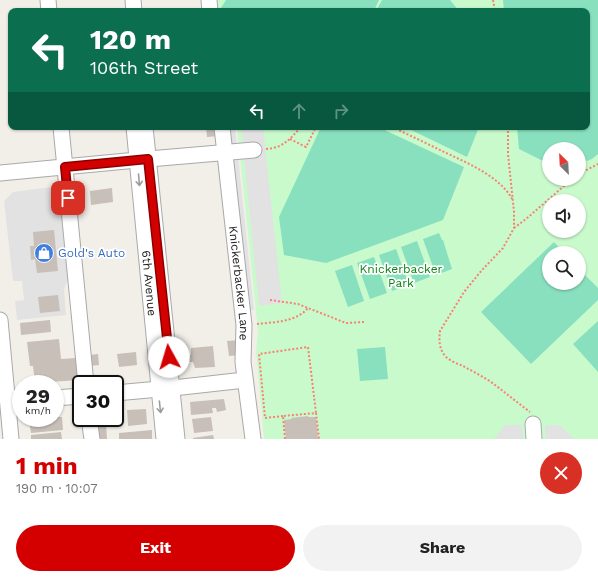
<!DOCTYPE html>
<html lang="en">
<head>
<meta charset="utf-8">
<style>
  body { margin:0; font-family:"Work Sans",sans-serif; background:#f2f2f2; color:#222; height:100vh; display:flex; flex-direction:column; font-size:15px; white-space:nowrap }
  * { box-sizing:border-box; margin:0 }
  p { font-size:13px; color:#767676 }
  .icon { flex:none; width:22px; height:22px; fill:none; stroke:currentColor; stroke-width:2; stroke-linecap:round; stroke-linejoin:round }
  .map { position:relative; height:439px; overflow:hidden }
  .sheet { display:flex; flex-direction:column; background:#fff; flex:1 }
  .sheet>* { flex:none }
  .guide { position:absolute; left:8px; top:8px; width:582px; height:122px; border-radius:8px; box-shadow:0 1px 3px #0004; background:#0b6e4f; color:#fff; overflow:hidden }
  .needle { width:26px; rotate:336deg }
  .buttons { position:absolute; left:542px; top:142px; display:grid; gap:8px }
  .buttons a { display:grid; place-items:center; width:44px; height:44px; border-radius:50%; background:#fff; box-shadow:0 1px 3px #0004; font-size:20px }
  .speed { position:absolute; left:12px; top:375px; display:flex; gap:8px; font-size:20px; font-weight:700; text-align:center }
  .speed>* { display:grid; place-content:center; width:52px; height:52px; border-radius:50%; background:#fff; box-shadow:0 1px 3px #0004; line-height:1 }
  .speed small { font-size:10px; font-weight:400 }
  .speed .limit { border:2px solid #111; border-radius:6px; background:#fff; color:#111 }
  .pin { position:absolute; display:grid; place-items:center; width:34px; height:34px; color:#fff; margin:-17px; border-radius:8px; box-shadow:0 2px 6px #0006 }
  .me { position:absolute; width:44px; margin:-22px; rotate:354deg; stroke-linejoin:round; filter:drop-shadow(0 0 3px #0008) }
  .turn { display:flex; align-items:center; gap:14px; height:84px; padding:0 16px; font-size:18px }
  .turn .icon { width:52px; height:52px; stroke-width:2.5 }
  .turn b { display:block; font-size:28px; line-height:34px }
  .lanes { display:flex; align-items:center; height:38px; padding:0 16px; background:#0003; justify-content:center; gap:20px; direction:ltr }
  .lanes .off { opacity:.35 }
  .round { display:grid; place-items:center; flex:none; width:42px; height:42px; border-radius:21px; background:#f2f2f2 }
  .overview { display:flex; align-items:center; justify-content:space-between; height:68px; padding:0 16px }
  h1 { font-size:24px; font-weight:700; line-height:30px; color:#d40000 }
  .primary-button { display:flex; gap:8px; margin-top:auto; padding:8px 16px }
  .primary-button a { flex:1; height:46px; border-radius:24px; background:#d40000; color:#fff; font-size:16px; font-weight:700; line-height:46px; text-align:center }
  .primary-button a+a { background:#f2f2f2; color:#222 }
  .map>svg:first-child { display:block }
  .park { fill:#c8facc; fill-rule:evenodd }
  .pitch { fill:#88e0be }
  .parking { fill:#e2e2e2 }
  .building { fill:#c7bfb8 }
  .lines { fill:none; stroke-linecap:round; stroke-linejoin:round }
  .minor-casing { stroke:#a9a9a9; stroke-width:17 }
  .path { stroke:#fa8072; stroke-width:2; stroke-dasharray:2 2; stroke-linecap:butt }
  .minor { stroke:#fff; stroke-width:15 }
  .oneway { stroke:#9c9c9c }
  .route-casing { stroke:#8a0000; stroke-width:10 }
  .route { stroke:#d40000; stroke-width:7 }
  .labels { text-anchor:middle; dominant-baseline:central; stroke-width:3.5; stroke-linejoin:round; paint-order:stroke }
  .shop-label { font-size:12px; fill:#366cbe; stroke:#fff; text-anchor:start }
  .park-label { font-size:12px; fill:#0c8416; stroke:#fff }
  .street-label { font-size:12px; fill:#222; stroke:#fff }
</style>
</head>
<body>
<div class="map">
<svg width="598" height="439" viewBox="0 0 598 439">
  <rect width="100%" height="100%" fill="#f2efe9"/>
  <path class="park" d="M212,0H598V439H264L256,351L258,331L237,127H587V11H213ZM549,149H579V179H549ZM549,201H579V231H549ZM549,253H579V283H549Z"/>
  <path class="pitch" d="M226,0H379L374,11H220L221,8Z
    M382,0H450L459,11H376Z
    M503,0H598V154L592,159L579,164V149H549V163L545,162L519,149L517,127H587V11H504Z
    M321,127H378L464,167L443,220L326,263L284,255L279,217Z
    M405,127H479L467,157Z
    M439,233L442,240H443L452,269L436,275L423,239Z
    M417,241L430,277L414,283L401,247Z
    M554,242L564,253H549V283H579V269L598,288V300L531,364L481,312Z
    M396,249L409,285L392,291L379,255Z
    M374,257L387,293L370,299L357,263Z
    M352,265L364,301L348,307L335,271Z
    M598,321V372L573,344Z
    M385,347L388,379L360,381L357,349Z"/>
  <path class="parking" d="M220,127H235L254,310L239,312Z
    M241,127H263L282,303L259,306Z
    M59,186L69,277L64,289L66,315L17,320L15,301L24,300L22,281H13L4,201L13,192Z
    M505,425H522L523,439H494Z
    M560,425L574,439H546L545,426Z"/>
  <path class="building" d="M206,127H217L218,136L207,137Z
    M112,188L113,202L91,205L90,191Z
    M54,230L58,271L37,273L35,259L31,260L30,246H34L33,232Z
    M58,295L60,311L40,313L38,297Z
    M50,320L51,332L21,335L20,323Z
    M59,339L61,359L76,358L79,380L35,383L33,366H30L27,342Z
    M239,340L242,355L229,356L227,341Z
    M213,346L215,367L195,368L193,362H188V355H191V348Z
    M136,352L137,365L119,367L117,354Z
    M98,354L99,365L90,366L89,355Z
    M224,399L226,410L217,412L216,408H212L213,413L191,415L190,402Z
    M146,409L147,424L128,426L127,410Z
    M81,413V418H84L85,423L74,424L73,414Z
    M308,416V417H316L318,439H286L284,420L292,419L291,418Z
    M55,417H62L63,430L31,433L29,420Z
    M211,417L213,431L194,433L192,419Z
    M106,423L107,439H96L94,424Z
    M152,430V439H119V433Z
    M61,432L62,439H31V435Z
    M213,435L214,439H193V438Z"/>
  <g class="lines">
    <defs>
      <g id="minor">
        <path d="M48,0L49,11"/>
        <path d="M133,0L134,11"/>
        <path d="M209,0L210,11"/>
        <path d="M61,127L86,384"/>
        <path id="s1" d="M134,127L164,439"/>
        <path d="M145,127L177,439"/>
        <path id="s2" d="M222,127L244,325L243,362L253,439"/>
        <path d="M0,173L137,160L254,150"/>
        <path d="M0,320L11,439"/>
        <path d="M115,393L182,387L245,380"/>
        <path d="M55,398L81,396"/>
        <path d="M89,418L92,439"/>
        <path d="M533,424L534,439"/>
      </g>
    </defs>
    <use href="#minor" class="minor-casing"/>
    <path class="path" d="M493,0L495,11
      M392,127C409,135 426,143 442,151C465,162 500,176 512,199
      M508,127V154L514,212V228L503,248L482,270L464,292L440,331C439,339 439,346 443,353C447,360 456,363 463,366C474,372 486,378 495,385C507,394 518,403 530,412
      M290,139L306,147L316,127
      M266,149C283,148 290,139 301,127
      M579,174L598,164
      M514,228L526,219L572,179
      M270,300L298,304L308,308L346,323L364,322
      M257,324C275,322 296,322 308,308
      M283,416L265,418L259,354L308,347L316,413
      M285,439L283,416L316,413L319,439"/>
    <use href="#minor" class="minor"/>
  </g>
  <defs><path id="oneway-shaft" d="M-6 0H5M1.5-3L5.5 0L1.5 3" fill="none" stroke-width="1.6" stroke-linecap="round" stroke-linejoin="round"/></defs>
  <g class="oneway">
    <use href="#oneway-shaft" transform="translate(139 180) rotate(85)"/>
    <use href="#oneway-shaft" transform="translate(160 407) rotate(84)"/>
  </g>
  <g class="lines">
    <defs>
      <path id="route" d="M68,198L65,167L148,159L169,357"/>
    </defs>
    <use href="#route" class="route-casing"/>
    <use href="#route" class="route"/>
  </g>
  <defs>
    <symbol id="shop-disc" viewBox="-11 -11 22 22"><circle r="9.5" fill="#3f7fe0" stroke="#fff"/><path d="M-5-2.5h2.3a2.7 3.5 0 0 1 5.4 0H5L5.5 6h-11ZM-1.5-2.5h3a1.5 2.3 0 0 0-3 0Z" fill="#fff"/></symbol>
  </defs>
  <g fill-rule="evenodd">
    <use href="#shop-disc" x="33" y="242" width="22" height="22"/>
  </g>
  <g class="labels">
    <g class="shop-label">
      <text x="58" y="253">Gold's Auto</text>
    </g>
    <g class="park-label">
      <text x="401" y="269">Knickerbacker<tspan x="401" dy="14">Park</tspan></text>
    </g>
    <g class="street-label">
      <text stroke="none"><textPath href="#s1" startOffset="157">6th Avenue</textPath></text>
      <text stroke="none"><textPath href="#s2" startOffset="157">Knickerbacker Lane</textPath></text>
    </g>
  </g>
</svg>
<div class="buttons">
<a><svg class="needle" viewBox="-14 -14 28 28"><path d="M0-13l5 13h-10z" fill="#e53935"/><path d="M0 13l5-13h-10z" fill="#767676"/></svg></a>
<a><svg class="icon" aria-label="sound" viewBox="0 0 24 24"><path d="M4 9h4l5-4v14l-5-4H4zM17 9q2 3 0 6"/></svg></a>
<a><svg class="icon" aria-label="search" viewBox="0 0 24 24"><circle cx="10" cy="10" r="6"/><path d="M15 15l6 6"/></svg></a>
</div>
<div class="speed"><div>29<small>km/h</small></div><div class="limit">30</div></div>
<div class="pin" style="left:68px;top:198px;background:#d93025"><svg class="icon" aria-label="arrive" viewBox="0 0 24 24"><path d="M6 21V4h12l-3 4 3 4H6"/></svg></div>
<svg class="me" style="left:169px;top:357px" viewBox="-20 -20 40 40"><circle r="19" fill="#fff"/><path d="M0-13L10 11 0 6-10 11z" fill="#d40000"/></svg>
<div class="guide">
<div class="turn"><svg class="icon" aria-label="left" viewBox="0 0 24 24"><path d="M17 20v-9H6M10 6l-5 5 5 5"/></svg><div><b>120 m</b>106th Street</div></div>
<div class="lanes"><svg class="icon" aria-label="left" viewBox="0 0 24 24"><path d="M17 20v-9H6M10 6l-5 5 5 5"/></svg><svg class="icon off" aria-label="ahead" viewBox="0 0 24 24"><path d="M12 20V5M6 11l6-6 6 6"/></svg><svg class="icon off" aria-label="right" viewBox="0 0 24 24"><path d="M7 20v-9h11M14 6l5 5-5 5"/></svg></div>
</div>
</div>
<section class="sheet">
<div class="overview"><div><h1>1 min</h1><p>190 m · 10:07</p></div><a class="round" style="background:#d93025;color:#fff"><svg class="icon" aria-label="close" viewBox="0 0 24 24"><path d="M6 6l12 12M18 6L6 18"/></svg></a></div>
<div class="primary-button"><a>Exit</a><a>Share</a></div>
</section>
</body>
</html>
